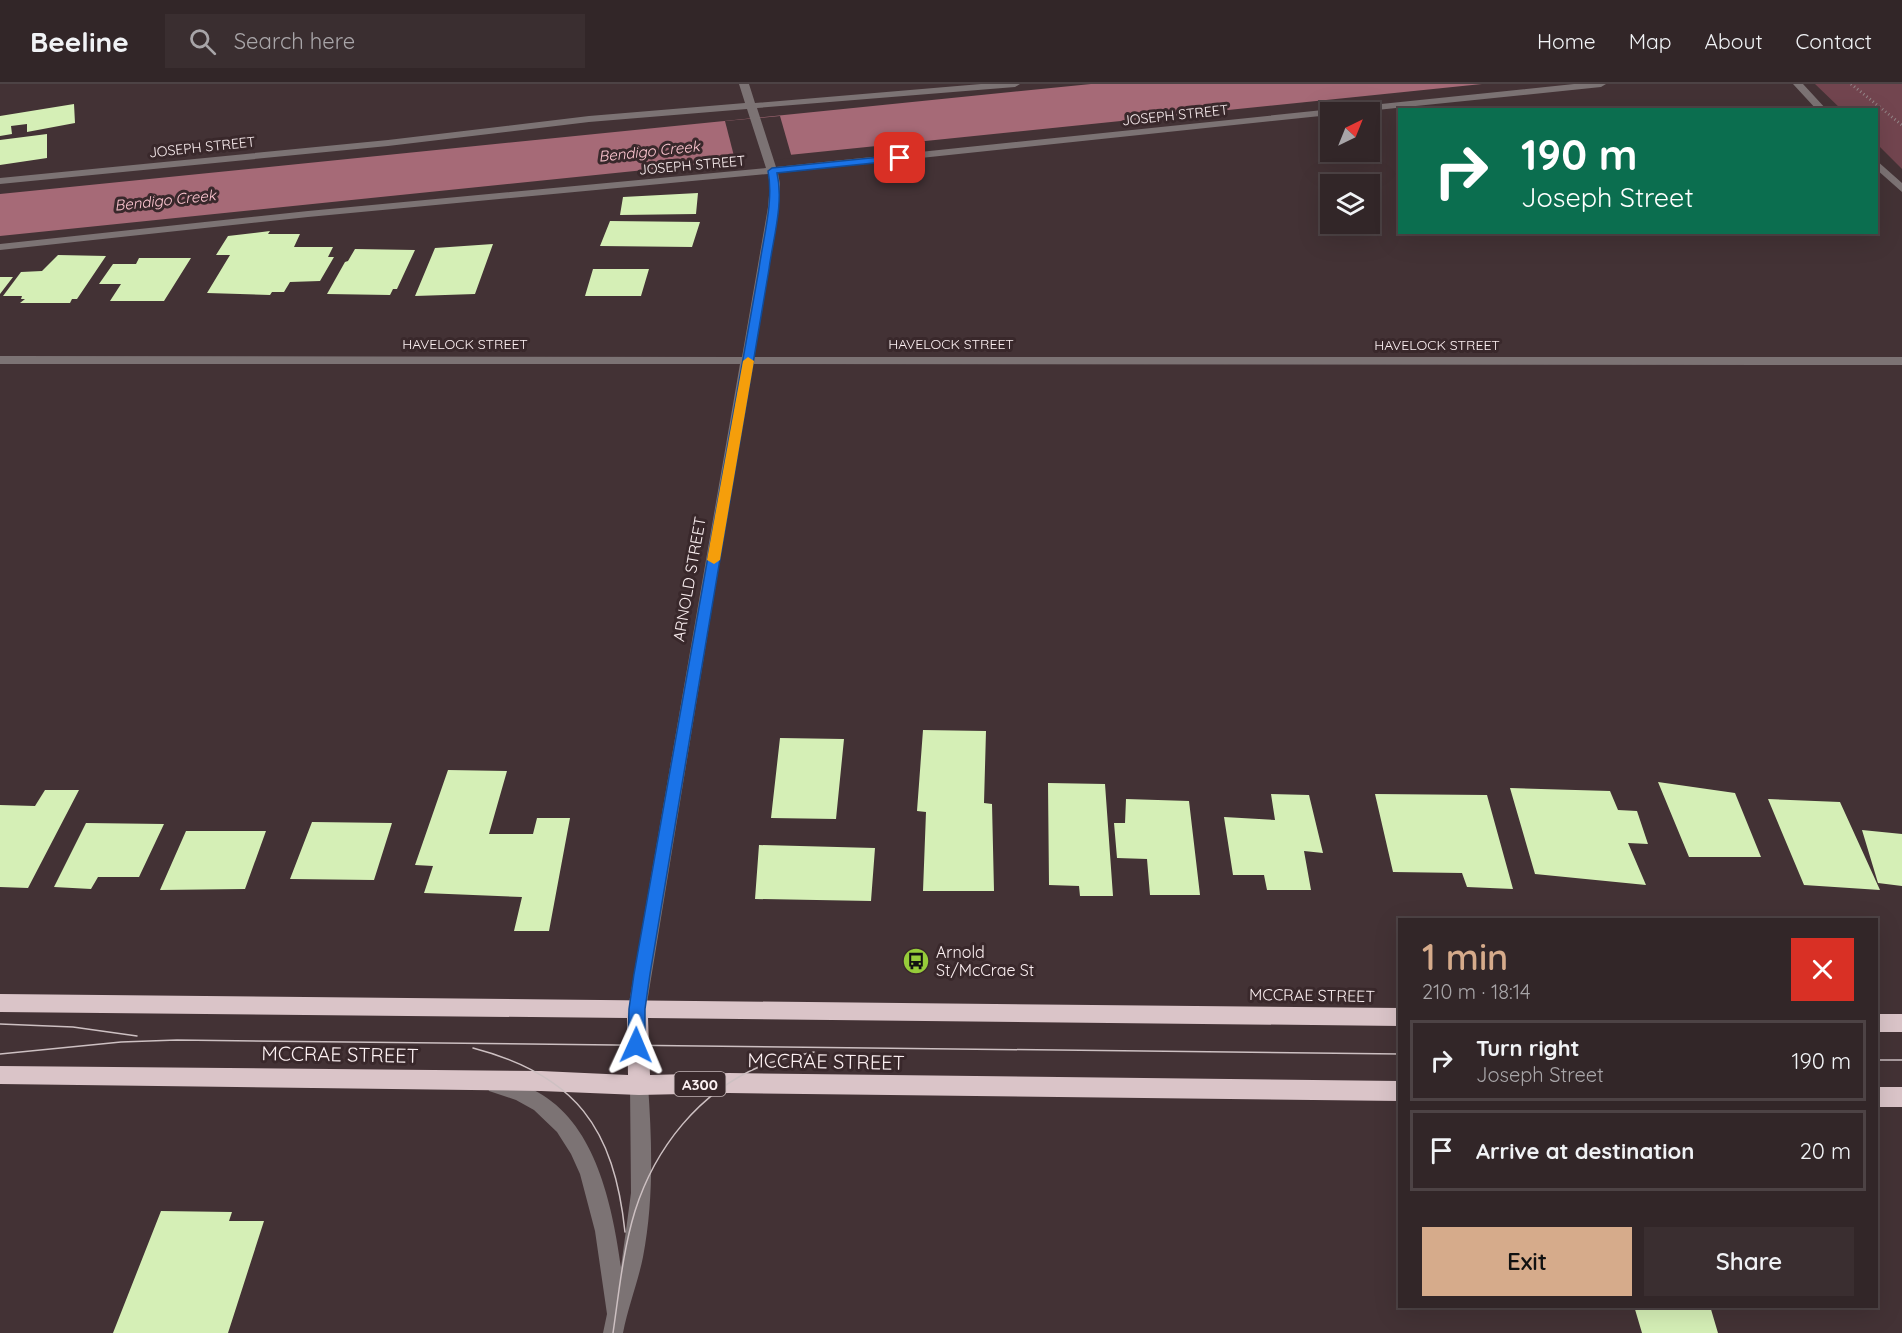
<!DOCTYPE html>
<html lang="en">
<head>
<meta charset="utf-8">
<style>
  body { margin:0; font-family:Quicksand,sans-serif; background:#3a2e30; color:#f1f3f6; height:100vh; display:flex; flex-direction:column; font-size:22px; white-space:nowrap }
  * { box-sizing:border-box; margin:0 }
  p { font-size:20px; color:#a8a5a8 }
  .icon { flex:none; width:33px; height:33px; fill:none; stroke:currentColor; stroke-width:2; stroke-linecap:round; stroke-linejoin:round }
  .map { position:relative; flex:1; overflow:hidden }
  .panel { position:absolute; left:1398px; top:834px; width:480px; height:390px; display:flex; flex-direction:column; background:#322628; border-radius:0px; box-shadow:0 6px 24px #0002,0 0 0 2px #4d4345 }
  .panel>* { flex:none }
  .banner { position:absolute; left:1398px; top:24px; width:480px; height:126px; border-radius:0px; box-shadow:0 6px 24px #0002,0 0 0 2px #4d4345; background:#0b6e4f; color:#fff; overflow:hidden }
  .needle { width:39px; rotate:43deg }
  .tools { position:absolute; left:1320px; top:18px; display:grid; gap:12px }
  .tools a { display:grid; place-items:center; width:60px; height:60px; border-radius:0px; background:#322628; box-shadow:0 6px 24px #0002,0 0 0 2px #4d4345; font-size:30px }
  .pin { position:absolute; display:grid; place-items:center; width:51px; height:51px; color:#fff; margin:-26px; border-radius:12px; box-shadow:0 3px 9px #0006 }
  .me { position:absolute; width:66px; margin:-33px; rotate:1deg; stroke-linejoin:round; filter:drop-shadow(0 0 4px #0008) }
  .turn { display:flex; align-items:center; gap:21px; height:126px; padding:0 24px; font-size:27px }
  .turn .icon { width:78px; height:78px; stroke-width:2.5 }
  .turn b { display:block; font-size:42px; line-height:51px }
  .round { display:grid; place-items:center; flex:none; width:63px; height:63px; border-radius:0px; background:#3a2e30 }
  .headline { display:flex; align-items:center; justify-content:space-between; height:102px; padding:0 24px }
  h1 { font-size:36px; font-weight:600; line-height:45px; color:#d6ab8b }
  .button { display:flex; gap:12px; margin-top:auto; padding:12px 24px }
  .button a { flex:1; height:69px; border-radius:0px; background:#d6ab8b; color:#111; font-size:24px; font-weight:600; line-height:69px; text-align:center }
  .button a+a { background:#3a2e30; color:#f1f3f6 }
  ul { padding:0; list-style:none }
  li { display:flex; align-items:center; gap:18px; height:81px; margin:0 12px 9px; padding:0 12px; border:3px solid #4d4345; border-radius:0px }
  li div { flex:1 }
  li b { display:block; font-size:22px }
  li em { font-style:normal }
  header { display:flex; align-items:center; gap:36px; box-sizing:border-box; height:84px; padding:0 30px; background:#322628; border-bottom:2px solid #4d4345 }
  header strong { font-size:28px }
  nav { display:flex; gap:33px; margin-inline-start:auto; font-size:21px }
  .search { width:420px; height:54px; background:#3a2e30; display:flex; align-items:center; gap:15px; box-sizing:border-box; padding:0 21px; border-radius:0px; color:#a8a5a8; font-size:22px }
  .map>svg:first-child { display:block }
  .green { fill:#72454f }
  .water { fill:#a66a77 }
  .pier { fill:#433235 }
  .building { fill:#d5efb6 }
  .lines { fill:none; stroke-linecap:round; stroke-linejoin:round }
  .path { stroke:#948688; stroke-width:3; stroke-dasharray:1 3; stroke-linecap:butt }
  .minor { fill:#7c7374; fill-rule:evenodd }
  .highway { fill:#dac4c8; fill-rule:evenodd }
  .tram { stroke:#cdc0c2; stroke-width:1.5 }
  .route { fill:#1a73e8; stroke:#114b97; stroke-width:1.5 }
  .slow { fill:#f59e0b }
  .labels { text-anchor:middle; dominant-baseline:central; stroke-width:6; stroke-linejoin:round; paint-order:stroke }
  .far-street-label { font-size:14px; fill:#fcf0f2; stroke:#39282b }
  .far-water-label { font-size:15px; font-style:italic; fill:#ffc7d2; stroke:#39282b }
  .shield { fill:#39282b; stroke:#c2b4b6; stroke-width:1.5 }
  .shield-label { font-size:15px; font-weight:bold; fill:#fcf0f2 }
  .street-label { font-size:16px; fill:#fcf0f2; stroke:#39282b }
  .poi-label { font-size:16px; fill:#fcf0f2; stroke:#39282b; text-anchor:start }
  .near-street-label { font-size:20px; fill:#fcf0f2; stroke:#39282b }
</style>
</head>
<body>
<header>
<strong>Beeline</strong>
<div class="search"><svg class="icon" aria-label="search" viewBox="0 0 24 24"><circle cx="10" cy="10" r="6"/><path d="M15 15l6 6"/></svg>Search here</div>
<nav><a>Home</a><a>Map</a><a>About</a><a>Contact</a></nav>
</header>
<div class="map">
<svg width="1902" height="1249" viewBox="0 0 1902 1249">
  <rect width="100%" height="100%" fill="#433235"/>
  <path class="green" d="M1815,0H1902V85L1877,60L1876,26L1841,25Z"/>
  <path class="water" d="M1091,0H1482L0,152V110Z"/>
  <path class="pier" d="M780,32L792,74L736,80L725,37Z"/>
  <path class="building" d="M74,20L75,39L27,48V40L11,42L12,50L0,52V32Z
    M47,50V74L0,81V56Z
    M698,109L696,130L620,131L623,113Z
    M610,137L700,138L692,163L600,162Z
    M270,147L268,150H300L294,163H333L328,173H334L320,197L290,198L284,208H272L270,211L207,209L230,171H216L228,152Z
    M493,160L475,210L415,212L435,164Z
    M355,165L415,166L397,205H393L390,211L327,210L345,178L348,177Z
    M58,171L106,172L77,215H72L70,219H20L25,215H21L22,212H3L21,188L42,187Z
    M139,174H191L164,217H110L121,200H99L113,180H136Z
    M593,185H649L641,212H585Z
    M0,193H13L0,210Z
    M923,646L986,647L984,719L992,720L994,807H923L926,728L917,727Z
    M780,654L844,655L836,735L771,734Z
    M448,686L507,687L489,750H533L537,734H570L549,847H514L522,813L424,809L433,782L415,781Z
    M1658,698L1735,709L1761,773H1689Z
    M1048,699L1105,700L1113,812H1080L1079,802L1049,801Z
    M1510,704L1610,707L1618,726L1637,727L1648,760L1628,759L1646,801L1535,790Z
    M45,706H79L28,804L0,803V721L35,722Z
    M1271,710L1309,711L1323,769L1304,767L1311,806H1267L1264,791H1233L1224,733L1275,736Z
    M1375,710L1487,711L1513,805L1467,803L1462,789L1393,788Z
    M1126,715L1189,717L1200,811H1150L1147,775L1117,774L1114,739H1125Z
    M1768,715L1840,718L1880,806L1804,801Z
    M312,738L392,739L374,796L290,795Z
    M86,739L164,740L139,793H98L91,805L54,803Z
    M1862,746L1902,750V802L1878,799Z
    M186,747H266L245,805L160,806Z
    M759,761L875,764L871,817L755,815Z
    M161,1127L232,1128L229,1137H264L228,1249H113Z
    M1634,1222H1710L1718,1249H1642Z"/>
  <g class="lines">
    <path class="path" d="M1851,0L1902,41"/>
    <path class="minor" d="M739,0H749L755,19L981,0H1020L1015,3L757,24L776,83L1574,0H1606L1601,3L1357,28H1330V31L778,89L780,100L778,123L754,273H1902V281L752,280L646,925L643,930L637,932L631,930L628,925L740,280H0V272L742,273L768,123L770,100L768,90L308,133L0,166V160L308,127L766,84L747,25L589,38L388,62L0,100V94L388,56L589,32L745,19Z
      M1793,0H1803L1827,26H1817Z
      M1876,76L1902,99V108L1876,85Z
      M496,993C513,998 532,1003 547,1014C598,1049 613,1126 621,1183L631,1109L630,1001L632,995L639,993L646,995L648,1001C652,1058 654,1116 643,1173C638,1198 628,1223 623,1249H603L607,1230L595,1147L580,1090L571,1070L557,1048L534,1026L516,1016L489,1007L487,1001L489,995Z"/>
    <path class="highway" d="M0,910L1400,924V942L648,934L650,991L729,989L1400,997V1017L729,1009L639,1011L541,1007L0,1000V982L541,987L628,991L627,934L0,928Z
      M1876,930H1902V948H1876Z
      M1876,1003H1902V1023H1876Z"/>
    <path class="tram" d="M0,940L73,943L137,952
      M473,964C576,991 614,1044 625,1148
      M0,970L121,958L177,956L1400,970
      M1876,976H1902
      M613,1249C619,1208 623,1166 635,1127C655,1064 699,1008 761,982C778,975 796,972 814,968"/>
  </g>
  <path class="route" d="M900,71L903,72V76L777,89C784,119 773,155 769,185L650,890L645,925V961L642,966L636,968L631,966L628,961L629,925L634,890L759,185C763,154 774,118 768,87L772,84Z"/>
  <path class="slow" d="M748,273L754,277L720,476L714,480L707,476L743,277Z"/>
  <defs>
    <symbol id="bus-disc" viewBox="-11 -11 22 22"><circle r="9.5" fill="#96cc3a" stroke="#39282b"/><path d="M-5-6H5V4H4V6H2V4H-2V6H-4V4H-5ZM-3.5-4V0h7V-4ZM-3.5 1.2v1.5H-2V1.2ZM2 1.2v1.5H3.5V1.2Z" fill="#111"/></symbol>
  </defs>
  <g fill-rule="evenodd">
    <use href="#bus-disc" x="901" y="862" width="30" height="30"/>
  </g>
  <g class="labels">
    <g class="far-street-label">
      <text transform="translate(1175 31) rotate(-6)">JOSEPH STREET</text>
      <text transform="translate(202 63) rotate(-6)">JOSEPH STREET</text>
      <text transform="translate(692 81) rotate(-5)">JOSEPH STREET</text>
      <text x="465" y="260">HAVELOCK STREET</text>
      <text x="951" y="260">HAVELOCK STREET</text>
      <text x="1437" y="261">HAVELOCK STREET</text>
    </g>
    <g class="far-water-label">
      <text transform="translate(649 67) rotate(-6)">Bendigo Creek</text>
      <text transform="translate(165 116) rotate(-6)">Bendigo Creek</text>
    </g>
    <rect class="shield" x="674.5" y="988" width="51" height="24" rx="4.5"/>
    <g class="shield-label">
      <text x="700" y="1000">A300</text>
    </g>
    <g class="street-label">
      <text transform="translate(689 495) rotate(-80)">ARNOLD STREET</text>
      <text transform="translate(1312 911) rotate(1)">MCCRAE STREET</text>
    </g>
    <g class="poi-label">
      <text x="936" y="868">Arnold<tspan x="936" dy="18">St/McCrae St</tspan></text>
    </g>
    <g class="near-street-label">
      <text transform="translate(340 970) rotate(1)">MCCRAE STREET</text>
      <text transform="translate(826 977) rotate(1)">MCCRAE STREET</text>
    </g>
  </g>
</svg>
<div class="tools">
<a><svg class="needle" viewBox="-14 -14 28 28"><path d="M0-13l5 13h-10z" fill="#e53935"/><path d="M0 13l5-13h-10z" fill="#a8a5a8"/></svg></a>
<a><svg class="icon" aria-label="layers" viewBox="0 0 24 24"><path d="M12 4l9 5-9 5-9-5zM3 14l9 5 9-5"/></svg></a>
</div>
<div class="pin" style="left:900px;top:74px;background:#d93025"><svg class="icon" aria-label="arrive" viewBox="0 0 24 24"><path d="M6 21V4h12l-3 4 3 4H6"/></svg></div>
<svg class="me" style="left:636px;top:961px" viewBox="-20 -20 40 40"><path d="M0-17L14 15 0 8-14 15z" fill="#1a73e8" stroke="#fff" stroke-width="4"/></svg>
<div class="banner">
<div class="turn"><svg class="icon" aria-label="right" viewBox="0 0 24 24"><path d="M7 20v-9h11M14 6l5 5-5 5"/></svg><div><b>190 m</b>Joseph Street</div></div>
</div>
<section class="panel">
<div class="headline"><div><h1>1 min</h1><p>210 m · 18:14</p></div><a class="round" style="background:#d93025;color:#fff"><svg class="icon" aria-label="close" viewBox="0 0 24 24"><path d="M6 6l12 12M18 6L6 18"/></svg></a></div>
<ul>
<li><svg class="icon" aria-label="right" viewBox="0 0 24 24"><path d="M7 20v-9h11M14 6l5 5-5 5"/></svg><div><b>Turn right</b><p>Joseph Street</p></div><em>190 m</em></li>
<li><svg class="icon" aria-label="arrive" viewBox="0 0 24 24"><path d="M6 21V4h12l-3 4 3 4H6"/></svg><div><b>Arrive at destination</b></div><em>20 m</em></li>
</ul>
<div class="button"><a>Exit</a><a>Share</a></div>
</section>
</div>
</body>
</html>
